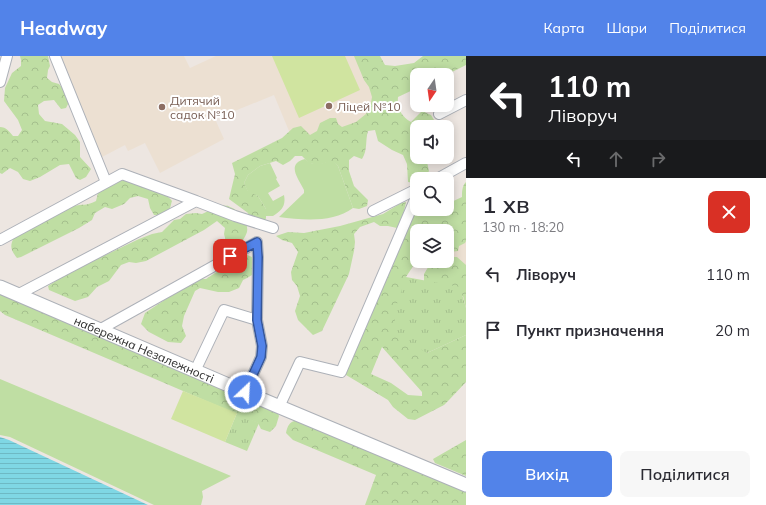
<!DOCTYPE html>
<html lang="uk">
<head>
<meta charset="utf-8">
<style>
  body { margin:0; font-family:Mulish,sans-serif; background:#f7f7f7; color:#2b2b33; height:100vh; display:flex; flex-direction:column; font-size:15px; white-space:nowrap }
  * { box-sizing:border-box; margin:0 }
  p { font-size:13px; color:#7c7c81 }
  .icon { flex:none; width:22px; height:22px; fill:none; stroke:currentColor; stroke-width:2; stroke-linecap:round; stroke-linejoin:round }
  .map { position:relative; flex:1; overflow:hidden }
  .details { display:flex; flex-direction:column; background:#fff; width:300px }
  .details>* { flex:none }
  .hud { background:#202124; color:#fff; overflow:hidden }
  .needle { width:26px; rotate:193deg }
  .controls { position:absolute; left:410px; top:12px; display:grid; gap:8px }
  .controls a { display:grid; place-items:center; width:44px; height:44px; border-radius:8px; background:#fff; box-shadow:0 2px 10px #0003; font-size:20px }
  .pin { position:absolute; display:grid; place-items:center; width:34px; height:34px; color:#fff; margin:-17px; border-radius:8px; box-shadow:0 2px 6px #0006 }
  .me { position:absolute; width:44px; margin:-22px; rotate:25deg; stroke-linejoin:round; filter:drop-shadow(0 0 3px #0008) }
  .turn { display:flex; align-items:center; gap:14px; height:84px; padding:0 16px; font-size:18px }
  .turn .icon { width:52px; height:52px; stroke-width:2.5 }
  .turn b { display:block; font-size:28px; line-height:34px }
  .lanes { display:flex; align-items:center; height:38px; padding:0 16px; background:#0003; justify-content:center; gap:20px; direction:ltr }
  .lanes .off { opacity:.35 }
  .round { display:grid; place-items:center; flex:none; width:42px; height:42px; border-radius:8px; background:#f7f7f7 }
  .head { display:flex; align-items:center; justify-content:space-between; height:68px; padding:0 16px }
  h1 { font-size:24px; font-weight:600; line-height:30px }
  .button { display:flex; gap:8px; margin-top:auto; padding:8px 16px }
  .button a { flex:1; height:46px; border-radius:8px; background:#5283e9; color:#fff; font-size:16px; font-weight:600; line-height:46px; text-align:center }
  .button a+a { background:#f7f7f7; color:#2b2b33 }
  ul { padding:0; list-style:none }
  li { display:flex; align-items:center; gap:12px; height:56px; padding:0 16px }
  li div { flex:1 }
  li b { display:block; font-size:15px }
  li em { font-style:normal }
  header { display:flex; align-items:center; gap:24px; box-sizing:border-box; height:56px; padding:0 20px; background:#5283e9; color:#fff }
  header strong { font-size:19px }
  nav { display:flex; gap:22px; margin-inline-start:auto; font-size:14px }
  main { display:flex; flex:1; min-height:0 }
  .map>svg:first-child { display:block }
  .education { fill:#ece0d2 }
  .grass { fill:#bfdea3 }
  .forest { fill:url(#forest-crowns); fill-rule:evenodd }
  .park { fill:url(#park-tufts) }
  .pitch { fill:#d0e4a0 }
  .water { fill:url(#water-rules) }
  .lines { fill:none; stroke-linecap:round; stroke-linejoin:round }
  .minor-casing { stroke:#adb1b8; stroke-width:12 }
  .tertiary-casing { stroke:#adb1b8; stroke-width:15 }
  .minor { stroke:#fff; stroke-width:10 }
  .tertiary { stroke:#fff; stroke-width:13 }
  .route-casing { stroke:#355597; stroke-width:10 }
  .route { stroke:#5283e9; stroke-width:7 }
  .education-dot { fill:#8d6e63; stroke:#fff; stroke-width:1.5 }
  .labels { text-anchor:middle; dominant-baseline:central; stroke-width:4; stroke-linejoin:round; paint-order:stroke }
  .education-label { font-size:12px; fill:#785e54; stroke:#fff; text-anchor:start }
  .street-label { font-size:12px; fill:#2d2d2d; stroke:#fff }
</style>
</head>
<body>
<header>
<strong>Headway</strong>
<nav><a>Карта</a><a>Шари</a><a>Поділитися</a></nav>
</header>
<main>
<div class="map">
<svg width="466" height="449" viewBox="0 0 466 449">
  <defs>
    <pattern id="forest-crowns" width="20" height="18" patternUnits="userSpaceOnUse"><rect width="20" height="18" fill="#bfdea3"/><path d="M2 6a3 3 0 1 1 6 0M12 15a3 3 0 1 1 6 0" fill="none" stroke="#a4bf8d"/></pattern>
    <pattern id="park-tufts" width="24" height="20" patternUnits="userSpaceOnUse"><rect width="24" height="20" fill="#bfdea3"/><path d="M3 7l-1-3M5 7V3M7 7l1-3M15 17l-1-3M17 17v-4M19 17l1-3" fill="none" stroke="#a4bf8d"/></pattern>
    <pattern id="water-rules" width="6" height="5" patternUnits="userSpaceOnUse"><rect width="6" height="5" fill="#7fd7e4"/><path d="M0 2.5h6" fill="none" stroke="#6eb9c4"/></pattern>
  </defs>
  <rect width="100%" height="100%" fill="#ede6e1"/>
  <path class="education" d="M59,0H184L190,12L216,0H360L385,61L294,87L274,39L215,63L224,83L160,117L145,87L128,95L125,89L102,101Z
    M466,155V252L447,184V175Z"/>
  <path class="grass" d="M305,103C313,111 322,108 332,104L338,110L353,152C333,167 303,164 279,161L304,137V134C298,122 286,108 305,103Z
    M270,107L277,122L276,123L280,130L268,137L273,145L284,139C286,150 282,154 273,160H266V153L258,140L248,136L244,127L248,119L260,110Z
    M0,323L231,420L202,435L203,441L201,449H154L10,381L0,379Z"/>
  <path class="forest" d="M20,0H48L50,10L48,14L47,22L52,26L59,28L64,34L69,46L66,52L61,53L54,44L44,45L38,49L39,58L45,65L62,68L75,79L80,86V101L91,113L86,121L80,124L76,122L69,108L60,109L40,121L30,125L23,123L18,116L10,112L2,118L0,117V71C6,71 10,76 13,80H18L22,74L18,64L4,45L5,32L12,17L21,10V4Z
    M354,0H380L385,9L395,10L414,7L423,0H466V9L446,19H417V32L398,41C397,52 401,60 411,66L422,55L431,59L434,64C428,73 426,71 417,71V101H425L427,106L429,115L424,123H417V126L415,127L408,126L407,108L403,99L392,94L378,85L375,74L368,75C365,84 368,94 362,103L354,100L349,104V115L354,130L368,144L367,150L359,153L353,152L338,110L332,105L318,109L309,107L302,100H295L290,105L283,109L276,105L260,110L248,119L244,127L248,135L258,140L266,153V162L263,172L257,173L253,171L248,157L229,143L235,118L232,107L282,82L293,72L301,70L310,79L317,75L320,67L330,62H336L338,68L342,71L356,66L366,58L370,52L372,41L369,31L364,24Z
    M121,124C133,125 166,135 172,145C171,147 171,150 170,152C167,157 160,159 154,159L150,152L148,143L138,140L130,142L124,148L112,153L105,151L95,157L92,164L79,172L21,201L17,202C10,193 10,190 14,181L73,150C83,148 87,150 96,145L98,137L107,130L114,129Z
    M466,126V185L465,187L459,190L458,195L450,196L447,193V175H417V204L406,221L427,297L466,279V326L449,344L444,349L415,364L408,363L393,351L388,344L341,316L417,139V153H434L436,156L441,153H447V148L462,141C462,136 462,130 466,126ZM382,291L422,336V340L408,339L391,327L371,318Z
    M406,146L402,164L397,172L388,170H380L374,166L360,171L354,178L355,186L354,195L349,218L322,275L313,279L298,264L295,255L300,240L297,230L292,224L291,216L298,196L292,187L282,184L276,180L288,176L304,177L340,170L383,158L401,147Z
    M221,149C224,150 228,149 230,151C239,154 249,166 247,176C245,182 242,185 238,190L227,189L224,178L225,172L217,165L204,174L146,205L136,207L129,206L121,209L109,225L97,231L88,241L75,245L49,234L48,230L62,221L91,206L139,183L152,178L162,176L174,164L180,163L186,158L196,157L202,158Z
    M247,199L252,201L253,210L252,219L247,222L243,224L239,232L229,236H218L200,232L195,235L184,260L182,270L186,280L181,287L168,286L149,276L141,268L145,257L175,237L197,223H206L224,211L231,205L239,204Z
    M447,201H457L466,209V252L463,240L424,234V218L430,208L436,205H447Z
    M0,231L275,349L279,360L276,370L270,376L261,373L258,367L120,308L5,259L0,255Z
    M309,363L466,429V449H365L376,419L293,384L286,377C289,362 296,365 309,363Z
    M466,384V420L435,407L433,403Z"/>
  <path class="park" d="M406,221L460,231L466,252V279L427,297L394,277L396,251Z
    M237,357L259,367L247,395L225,386Z"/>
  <path class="pitch" d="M272,0H345L360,34L299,62Z
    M183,335L237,357L225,386L171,363Z"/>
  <path class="water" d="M0,381L9,384L148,449H0Z"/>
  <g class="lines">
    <defs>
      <path id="minor" d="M55,0L106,126
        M0,26L7,0
        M439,58L466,44
        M437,123L466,107
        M373,155L417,133
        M0,184L122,118L196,145
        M19,238L196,145L235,160L273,172
        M99,274L257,186L258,201L257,264L262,290L261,301L245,336
        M195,315L224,254L257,264
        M279,351L300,306L341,316L417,139"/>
      <g id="tertiary">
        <path id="s1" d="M0,231L275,349L466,429"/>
      </g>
    </defs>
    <use href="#minor" class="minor-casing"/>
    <use href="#tertiary" class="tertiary-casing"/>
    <use href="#minor" class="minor"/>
    <use href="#tertiary" class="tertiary"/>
  </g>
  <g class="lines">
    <defs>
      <path id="route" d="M230,200L257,186L258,201L257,264L262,290L261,301L245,336"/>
    </defs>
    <use href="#route" class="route-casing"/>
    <use href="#route" class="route"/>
  </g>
  <g class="education-dot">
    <circle cx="329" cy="50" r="4"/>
    <circle cx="162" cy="51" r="4"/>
  </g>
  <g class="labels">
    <g class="education-label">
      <text x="170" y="44">Дитячий<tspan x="170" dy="14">садок №10</tspan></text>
      <text x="337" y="50">Ліцей №10</text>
    </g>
    <g class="street-label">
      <text stroke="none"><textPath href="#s1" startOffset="157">набережна Незалежності</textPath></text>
    </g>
  </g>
</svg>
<div class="controls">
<a><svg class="needle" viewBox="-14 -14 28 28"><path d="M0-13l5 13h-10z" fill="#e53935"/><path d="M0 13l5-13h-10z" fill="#7c7c81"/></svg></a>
<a><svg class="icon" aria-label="sound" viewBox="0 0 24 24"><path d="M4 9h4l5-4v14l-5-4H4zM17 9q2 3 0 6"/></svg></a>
<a><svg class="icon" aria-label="search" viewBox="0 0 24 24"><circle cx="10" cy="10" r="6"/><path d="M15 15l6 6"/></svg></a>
<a><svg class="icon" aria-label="layers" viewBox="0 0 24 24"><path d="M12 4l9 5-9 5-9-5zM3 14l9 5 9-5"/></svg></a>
</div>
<div class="pin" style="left:230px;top:200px;background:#d93025"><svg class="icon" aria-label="arrive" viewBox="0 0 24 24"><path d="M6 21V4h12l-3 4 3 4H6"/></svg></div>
<svg class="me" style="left:245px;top:336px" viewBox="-20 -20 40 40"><circle r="17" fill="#5283e9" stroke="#fff" stroke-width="3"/><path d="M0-11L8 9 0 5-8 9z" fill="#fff"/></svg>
</div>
<section class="details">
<div class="hud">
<div class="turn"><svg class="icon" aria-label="left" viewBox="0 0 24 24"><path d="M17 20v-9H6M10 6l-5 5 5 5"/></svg><div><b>110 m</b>Ліворуч</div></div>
<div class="lanes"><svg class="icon" aria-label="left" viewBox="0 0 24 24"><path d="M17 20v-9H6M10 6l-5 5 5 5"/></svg><svg class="icon off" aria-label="ahead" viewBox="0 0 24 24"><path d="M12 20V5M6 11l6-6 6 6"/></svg><svg class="icon off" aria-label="right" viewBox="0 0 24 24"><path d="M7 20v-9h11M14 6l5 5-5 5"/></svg></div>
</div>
<div class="head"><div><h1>1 хв</h1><p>130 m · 18:20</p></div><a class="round" style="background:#d93025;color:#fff"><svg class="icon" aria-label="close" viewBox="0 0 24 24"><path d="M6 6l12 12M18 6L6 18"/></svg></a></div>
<ul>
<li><svg class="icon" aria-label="left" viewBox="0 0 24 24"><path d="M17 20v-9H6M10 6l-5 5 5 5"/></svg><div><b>Ліворуч</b></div><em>110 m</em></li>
<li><svg class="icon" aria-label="arrive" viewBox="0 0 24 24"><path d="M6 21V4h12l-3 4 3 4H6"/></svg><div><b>Пункт призначення</b></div><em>20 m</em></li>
</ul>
<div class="button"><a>Вихід</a><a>Поділитися</a></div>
</section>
</main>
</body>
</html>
